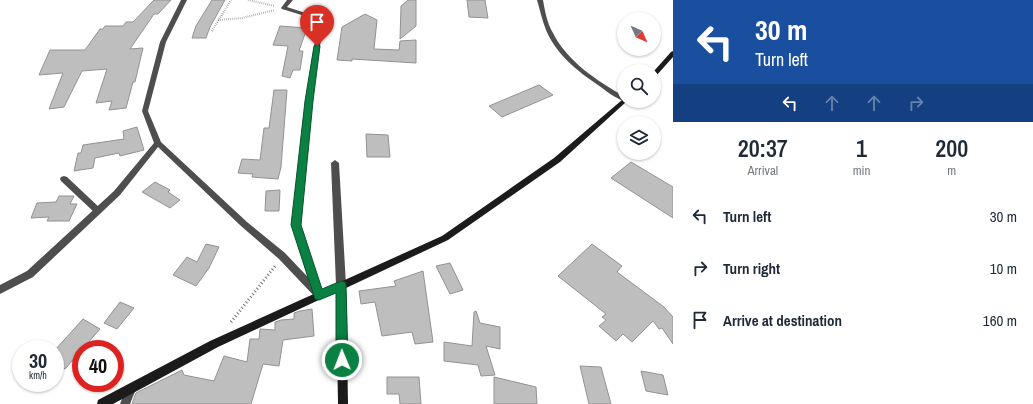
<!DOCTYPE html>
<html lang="en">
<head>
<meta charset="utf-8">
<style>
  body { margin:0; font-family:"Archivo Narrow",sans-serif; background:#f2f2f3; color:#1f2937; height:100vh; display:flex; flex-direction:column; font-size:15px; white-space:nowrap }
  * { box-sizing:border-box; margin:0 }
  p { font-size:13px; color:#747a83 }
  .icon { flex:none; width:22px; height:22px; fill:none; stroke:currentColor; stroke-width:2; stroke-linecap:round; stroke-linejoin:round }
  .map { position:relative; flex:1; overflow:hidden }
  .drawer { display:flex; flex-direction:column; background:#fff; width:360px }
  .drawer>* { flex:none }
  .banner { background:#1a4fa0; color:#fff; overflow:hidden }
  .needle { width:26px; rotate:135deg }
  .buttons { position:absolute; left:617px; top:12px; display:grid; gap:8px }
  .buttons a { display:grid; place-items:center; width:44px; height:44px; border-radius:50%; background:#fff; box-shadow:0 1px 3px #0004; font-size:20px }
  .speed { position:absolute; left:12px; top:340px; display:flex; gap:8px; font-size:20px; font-weight:700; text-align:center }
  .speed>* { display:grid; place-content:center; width:52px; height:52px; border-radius:50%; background:#fff; box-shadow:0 1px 3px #0004; line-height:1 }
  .speed small { font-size:10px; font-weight:400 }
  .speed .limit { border:6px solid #d22; background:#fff; color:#111 }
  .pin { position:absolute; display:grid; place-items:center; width:34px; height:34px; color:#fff; margin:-41px -17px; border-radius:50% 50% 50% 0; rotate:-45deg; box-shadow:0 0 4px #0007 }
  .pin .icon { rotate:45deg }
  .me { position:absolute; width:44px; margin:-22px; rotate:359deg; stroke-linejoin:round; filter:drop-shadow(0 0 3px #0008) }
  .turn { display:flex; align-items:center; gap:14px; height:84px; padding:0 16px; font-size:18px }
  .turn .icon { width:52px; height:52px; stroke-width:2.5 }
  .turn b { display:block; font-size:28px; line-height:34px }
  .lanes { display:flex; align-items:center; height:38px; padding:0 16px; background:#0003; justify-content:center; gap:20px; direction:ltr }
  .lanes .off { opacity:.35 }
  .eta { display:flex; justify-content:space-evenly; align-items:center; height:68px; text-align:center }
  .eta b { font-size:24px; font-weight:600; line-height:28px }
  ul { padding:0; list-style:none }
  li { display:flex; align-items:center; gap:12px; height:52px; padding:0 16px }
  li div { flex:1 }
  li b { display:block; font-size:15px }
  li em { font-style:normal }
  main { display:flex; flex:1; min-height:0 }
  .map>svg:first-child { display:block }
  .building { fill:#bebebe; stroke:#929292 }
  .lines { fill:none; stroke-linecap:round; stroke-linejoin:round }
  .path-far1 { stroke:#707070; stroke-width:2; stroke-dasharray:0.5 1.5; stroke-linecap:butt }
  .path { stroke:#707070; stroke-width:3; stroke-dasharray:1 2.5; stroke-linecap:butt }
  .lane { fill:#4e4e4e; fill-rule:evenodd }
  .street { fill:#4e4e4e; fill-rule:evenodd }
  .secondary { fill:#1b1b1b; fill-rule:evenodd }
  .route { fill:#0b8043; stroke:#07532c }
</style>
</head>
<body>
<main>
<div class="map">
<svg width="673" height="404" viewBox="0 0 673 404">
  <rect width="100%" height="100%" fill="#fff"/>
  <path class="building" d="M154,0H171L158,14H154L130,49L143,48L135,82H133L126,108L109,110L112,101L96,103L107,69L82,71L64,107L49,109L63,73L39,75L50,50H85L100,29H103L105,26H123L126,22H133Z
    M212,0H225L210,27L206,38H192L196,26Z
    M408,0H416V26L400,39L401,6Z
    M467,0H485L488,18L469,17Z
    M365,14L377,20L374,49L399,50L400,41L416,40V63L352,59V61L337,60L342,27Z
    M280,26L307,28L299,51H303L300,70H293L290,78L282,76L288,46L273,45Z
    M539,85L553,95L502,117L489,106Z
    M274,90H287L281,167L278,179L252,177L253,174L238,173L242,159L260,160L264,128H269Z
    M137,127L144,150L120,156L119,153L95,158L93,168L74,171L78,153H81L83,145L124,139L123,131Z
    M366,134L388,135L390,157H367Z
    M631,162L673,187V218L611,178Z
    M155,182L170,190L168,192L180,200L170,208L142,192Z
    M280,190L279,211H265L266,191Z
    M59,196H74L70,204H77L69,221H47L49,217L31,218L37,203L56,202Z
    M206,244L219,247L209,268L196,286L173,275L187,257L197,262Z
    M592,244L622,266L617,272L664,307L673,317V344L662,328L659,329L653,321L632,342L623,334L616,341L599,326L606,320L602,317L606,314L558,276Z
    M450,263L463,290L450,294L436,266Z
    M423,271L433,342L415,344L412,332L382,336L375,302L361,304L359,291L396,286L394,281Z
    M120,302L134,308L117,329L104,323Z
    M312,309L314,336L283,340L279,366L263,364L251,404H132L136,393L182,370L184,375L214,381L224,356L247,362L250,339H259L260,329L275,330V322L281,320L294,319V313L300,311Z
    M476,311L480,323L500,327V349L486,346L495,375L481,376L478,365L444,361V342L472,346L474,312Z
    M83,319L100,329L65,369L55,363V350Z
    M580,366L601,367L611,404H589Z
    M641,371L663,375L668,395L646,391Z
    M387,377H419L421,404H400L399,394H387Z
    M494,377L536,387L537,404H494Z"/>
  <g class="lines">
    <path class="path-far1" d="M248,0L275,6
      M218,20L242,18L275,10
      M212,31L231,0"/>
    <path class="path" d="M231,322L276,265"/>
    <path class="lane" d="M287,0H293L287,7L324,19L312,101L300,225L323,295L321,298L318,299L315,298L313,295L292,225L306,101L318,20L282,9L281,8Z
      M537,0H543C545,11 547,23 553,33C567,61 597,81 624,96V101C615,98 606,91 598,85C577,71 556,54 546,30C542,20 540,10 537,0Z
      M335,160L339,163L346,285L344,288L341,289L338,288L336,285L331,163Z
      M64,176L67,177L101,209L102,211L101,213H95L61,181L60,179L61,177Z"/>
    <path class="street" d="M181,0H187L166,42L148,111L161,142L247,222L285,253L322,292L324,295L322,298L319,299L316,298L279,259L241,226L158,147L120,195L33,277L0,294V285L27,271L114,191L154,143L142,111L160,42Z
      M131,384L135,385L136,389L130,404H120L127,385Z"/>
    <path class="secondary" d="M673,51V57L656,76L654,77V71L671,52Z
      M624,99V101H627L626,102L560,162L448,240L346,288L348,404H338L336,292L218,347L113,404H97L98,400L210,341L442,236L554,158L622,100Z"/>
  </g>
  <path class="route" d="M317,44L320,46L313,101L301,225L322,289L341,281L345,282L346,285L348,360L346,364L342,365L338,364L336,360V293L319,300L315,299L291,225L305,101L314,46Z"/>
</svg>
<div class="buttons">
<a><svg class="needle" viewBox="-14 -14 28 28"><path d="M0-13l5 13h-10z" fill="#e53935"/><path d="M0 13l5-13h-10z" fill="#747a83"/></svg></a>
<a><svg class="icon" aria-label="search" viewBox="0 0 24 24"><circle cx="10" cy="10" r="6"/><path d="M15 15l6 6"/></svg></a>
<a><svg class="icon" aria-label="layers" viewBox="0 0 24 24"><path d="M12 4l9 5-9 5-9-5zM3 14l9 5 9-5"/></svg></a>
</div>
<div class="speed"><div>30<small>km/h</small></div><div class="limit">40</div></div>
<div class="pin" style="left:317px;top:46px;background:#d93025"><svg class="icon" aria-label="arrive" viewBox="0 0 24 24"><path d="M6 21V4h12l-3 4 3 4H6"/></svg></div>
<svg class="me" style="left:342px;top:360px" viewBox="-20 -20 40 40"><circle r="17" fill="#0b8043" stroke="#fff" stroke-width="3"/><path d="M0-11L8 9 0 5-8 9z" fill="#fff"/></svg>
</div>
<section class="drawer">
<div class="banner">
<div class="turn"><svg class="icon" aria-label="left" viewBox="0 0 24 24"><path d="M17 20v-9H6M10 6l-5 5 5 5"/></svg><div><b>30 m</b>Turn left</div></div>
<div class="lanes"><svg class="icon" aria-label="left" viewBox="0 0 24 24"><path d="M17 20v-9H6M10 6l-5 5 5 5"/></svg><svg class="icon off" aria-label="ahead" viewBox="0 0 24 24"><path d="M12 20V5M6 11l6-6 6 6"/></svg><svg class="icon off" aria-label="ahead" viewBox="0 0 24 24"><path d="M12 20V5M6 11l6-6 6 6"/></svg><svg class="icon off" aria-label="right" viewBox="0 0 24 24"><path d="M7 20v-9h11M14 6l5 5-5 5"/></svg></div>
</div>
<div class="eta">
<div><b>20:37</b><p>Arrival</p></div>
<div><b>1</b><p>min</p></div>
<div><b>200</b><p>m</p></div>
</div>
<ul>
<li><svg class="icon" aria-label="left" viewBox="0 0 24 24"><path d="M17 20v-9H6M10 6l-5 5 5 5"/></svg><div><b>Turn left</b></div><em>30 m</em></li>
<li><svg class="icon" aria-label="right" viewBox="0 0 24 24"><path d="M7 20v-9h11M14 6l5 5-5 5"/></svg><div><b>Turn right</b></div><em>10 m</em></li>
<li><svg class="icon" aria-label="arrive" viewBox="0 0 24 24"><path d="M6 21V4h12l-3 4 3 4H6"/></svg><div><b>Arrive at destination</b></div><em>160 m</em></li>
</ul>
</section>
</main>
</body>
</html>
